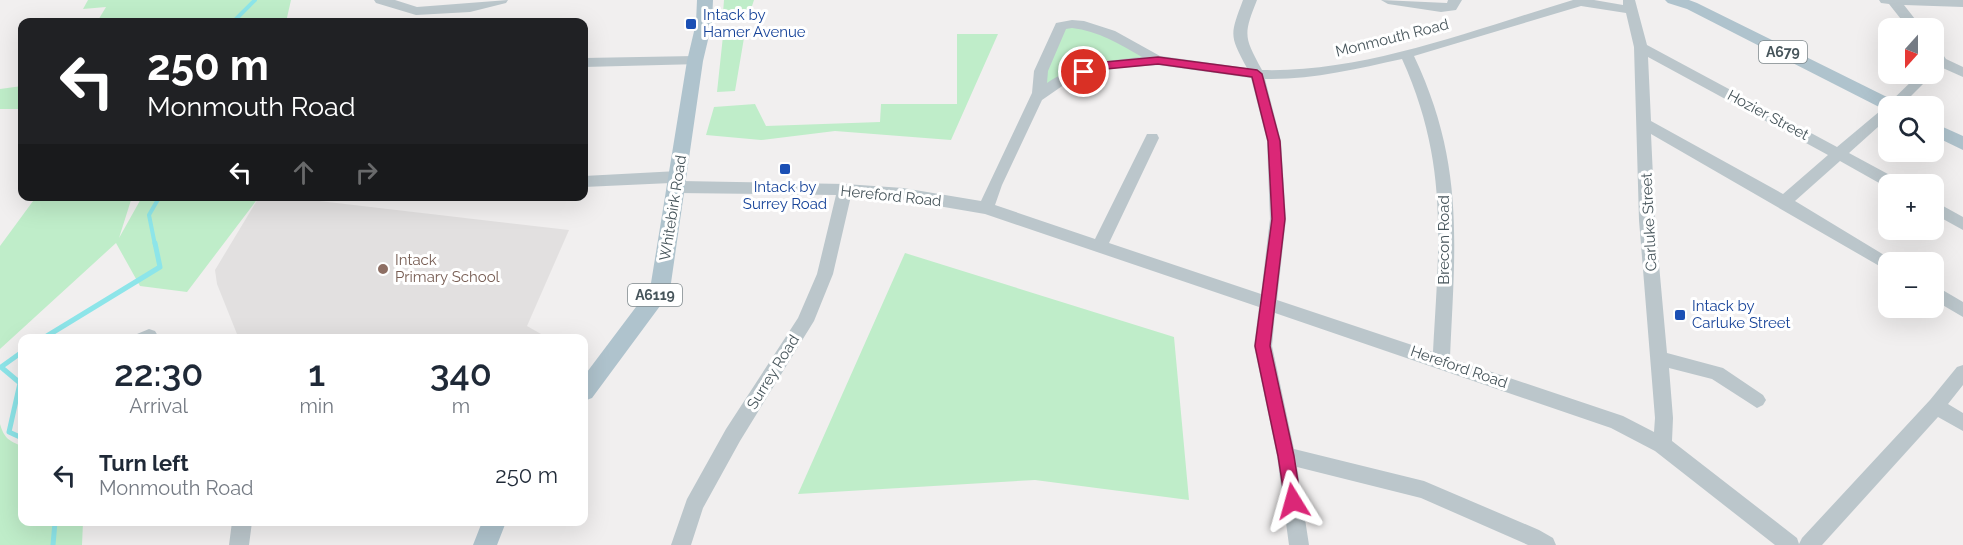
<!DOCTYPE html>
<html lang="en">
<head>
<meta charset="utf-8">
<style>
  body { margin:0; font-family:Raleway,sans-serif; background:#f6f6f7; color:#1f2937; height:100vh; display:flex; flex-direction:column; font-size:22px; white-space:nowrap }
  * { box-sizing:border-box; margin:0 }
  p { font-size:20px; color:#747a83 }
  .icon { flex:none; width:33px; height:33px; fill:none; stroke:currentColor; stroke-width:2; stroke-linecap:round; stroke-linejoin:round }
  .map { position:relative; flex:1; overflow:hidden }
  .drawer { position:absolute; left:18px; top:334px; width:570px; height:192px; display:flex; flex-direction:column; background:#fff; border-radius:12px; box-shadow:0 6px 24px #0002 }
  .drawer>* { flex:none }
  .guide { position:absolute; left:18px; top:18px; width:570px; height:183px; border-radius:12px; box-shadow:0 6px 24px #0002; background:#202124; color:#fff; overflow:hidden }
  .needle { width:39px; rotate:201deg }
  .controls { position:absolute; left:1878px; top:18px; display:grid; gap:12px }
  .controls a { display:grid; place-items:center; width:66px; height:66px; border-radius:12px; background:#fff; box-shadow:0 6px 24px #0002; font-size:30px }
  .pin { position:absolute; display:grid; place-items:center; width:51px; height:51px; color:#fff; margin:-26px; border:3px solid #fff; border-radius:50%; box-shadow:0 2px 6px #0007 }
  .me { position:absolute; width:66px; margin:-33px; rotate:352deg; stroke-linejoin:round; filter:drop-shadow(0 0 4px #0008) }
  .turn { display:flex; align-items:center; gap:21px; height:126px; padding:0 30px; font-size:27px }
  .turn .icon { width:78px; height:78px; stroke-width:2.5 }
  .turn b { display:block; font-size:42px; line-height:51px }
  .lanes { display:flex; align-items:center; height:57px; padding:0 30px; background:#0003; justify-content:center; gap:30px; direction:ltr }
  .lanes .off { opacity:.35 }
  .eta { display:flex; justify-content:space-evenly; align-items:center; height:102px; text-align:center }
  .eta b { font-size:36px; font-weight:600; line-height:42px }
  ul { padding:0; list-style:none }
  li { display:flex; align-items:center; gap:18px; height:78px; padding:0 30px }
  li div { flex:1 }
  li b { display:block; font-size:22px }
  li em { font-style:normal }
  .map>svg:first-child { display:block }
  .education { fill:#e2e0e0 }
  .green { fill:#bfedc9 }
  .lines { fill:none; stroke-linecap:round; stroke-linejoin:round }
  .stream-far1 { stroke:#8de5e9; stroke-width:4 }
  .stream { stroke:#8de5e9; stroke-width:5 }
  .minor { fill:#bbc6cb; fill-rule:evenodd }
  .major { fill:#afc3cd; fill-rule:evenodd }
  .route { fill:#db2777; stroke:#8e194d; stroke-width:1.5 }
  .transit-dot { fill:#1a4fb4; stroke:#fff; stroke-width:2 }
  .education-dot { fill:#8d6e63; stroke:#fff; stroke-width:2 }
  .labels { text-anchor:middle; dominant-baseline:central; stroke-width:6; stroke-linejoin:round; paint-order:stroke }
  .shield { fill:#fff; stroke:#7e888c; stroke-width:1.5 }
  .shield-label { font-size:14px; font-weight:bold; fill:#47555b }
  .transit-label { font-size:15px; fill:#164399; stroke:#fff; text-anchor:start }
  .street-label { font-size:15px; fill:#47555b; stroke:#fff }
  .education-label { font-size:15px; fill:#785e54; stroke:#fff; text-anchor:start }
</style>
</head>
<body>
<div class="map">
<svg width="1963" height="545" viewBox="0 0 1963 545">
  <rect width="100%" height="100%" fill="#f1efef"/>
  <path class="education" d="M259,197H285L569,230L527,326L541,334L539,339H239L217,284L215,270Z"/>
  <path class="green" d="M88,0H291L286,22H97L106,7L83,9Z
    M724,0H754L749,15L723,13Z
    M1082,24L1158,60L1105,65L1039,95L1061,26Z
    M745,32L735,91L717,92L723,36Z
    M957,34H998L951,140L835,131L761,140L706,135L714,107L755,104L766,126L880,122L881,104H957Z
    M22,86V109H0V89Z
    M36,197H132L119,238L142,197H259L187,292L140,286L116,243L0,349V246Z
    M905,253L1174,337L1189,500L1035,480L798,494Z
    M0,424C4,438 9,441 22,446V522H83L82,545H0Z"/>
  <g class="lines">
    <path class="stream-far1" d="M233,22L255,0
      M155,245L149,215L160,196"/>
    <path class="stream" d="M42,339L160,267L155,243
      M22,352L1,367L20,383L9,432L22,438
      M53,545L55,522"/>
    <path class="minor" d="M374,0H395L417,7L508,0L506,3L470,12L416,15L376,3Z
      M1243,0H1257C1243,35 1244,37 1262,70C1365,73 1475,29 1573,0H1594L1623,5V0H1635L1647,45L1837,147L1886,106L1919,74L1934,73L1901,106H1888V118L1849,153L1899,180L1901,184H1888V188L1840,161L1795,201L1894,261L1895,262H1888V271L1651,134L1655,220L1667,353L1723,368L1763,395L1766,400L1763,405L1757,408L1712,379L1669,368L1673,418L1672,441L1797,538L1799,544L1802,538L1930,400L1957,367L1963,365V385L1948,404L1963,413V431L1938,417L1822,545H1775L1655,451L1611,428L1275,313L1272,346L1294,449L1424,481L1539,530L1553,538L1556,545H1528L1421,498L1297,467L1309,545H1289L1277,456L1254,346L1259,307L985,214L903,200L851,196L833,274L814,321L740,441L703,508L691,545H671L687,499L726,429L798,318L817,274L836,195L676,193L671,191L668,187L671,183L584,187V176L678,171L683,173L686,177L681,181L845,184L903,188L981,201L1032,93L1034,71L1056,23L1072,20L1084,21L1115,31L1160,56L1247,68C1229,35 1230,35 1243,0ZM1581,6L1626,13L1634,47L1639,220L1655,418L1654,432L1623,416L1450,358C1455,244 1465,164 1414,56ZM1072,28C1098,31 1120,44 1142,57C1109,60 1075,64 1047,83L1048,71L1066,29ZM1648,57L1828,155L1783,194L1651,121ZM1402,59C1449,163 1439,243 1433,352L1277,300L1286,219L1281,141L1265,79C1312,80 1356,69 1402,59ZM1158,65L1251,78L1267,141L1270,219L1261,294L1109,243L1159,138L1157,134H1147L1095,239L995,205L1002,185L1042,100L1068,82L1106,69Z
      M1381,0L1447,3L1448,0H1462L1456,10L1441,12L1388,4Z
      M1879,0H1963V7L1904,5L1922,28H1908L1889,4L1881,3Z
      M1934,48L1939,49L1946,59L1963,67V77L1936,65L1934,61Z
      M695,56L700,58L702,61L700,64L584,67V58Z
      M1934,201L1963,217V230L1934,214Z
      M1934,285L1963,302V317L1934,300Z
      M149,329L155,331L158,336L156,339H134L137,334Z
      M232,522H252L249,545H229Z"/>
    <path class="major" d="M697,0H713L712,23L703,61L671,283L660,306L592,398L584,401V376L645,295L651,283L687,61L696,23Z
      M1665,0H1689L1697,3L1897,102L1900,106H1888V111L1885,110L1687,9L1668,3Z
      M1934,123L1963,136V150L1934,136Z
      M482,522H506L497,545H473Z"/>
  </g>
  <path class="route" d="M1158,57L1257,70L1262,74L1280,141L1285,219L1270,346L1294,456L1301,501L1298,506L1293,508L1287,506L1285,501L1278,456L1255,346L1272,219L1268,141L1252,77L1158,64L1106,69L1084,76L1078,72L1080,70L1105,62Z"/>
  <g class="transit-dot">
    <rect x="685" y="18" width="12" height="12" rx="3"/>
    <rect x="779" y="163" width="12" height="12" rx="3"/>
    <rect x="1674" y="309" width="12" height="12" rx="3"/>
  </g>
  <circle class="education-dot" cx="383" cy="269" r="6"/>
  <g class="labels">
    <g class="shield">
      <rect x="1759" y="41" width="48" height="22" rx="4.5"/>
      <rect x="628" y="284" width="54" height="22" rx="4.5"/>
    </g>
    <g class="shield-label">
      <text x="1783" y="52">A679</text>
      <text x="655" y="295">A6119</text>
    </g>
    <g class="transit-label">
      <text x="703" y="15">Intack by<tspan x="703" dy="17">Hamer Avenue</tspan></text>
      <text x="785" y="187" text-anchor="middle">Intack by<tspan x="785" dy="17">Surrey Road</tspan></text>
      <text x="1692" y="306">Intack by<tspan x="1692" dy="17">Carluke Street</tspan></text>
    </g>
    <g class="street-label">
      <text transform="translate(1392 38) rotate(-14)">Monmouth Road</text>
      <text transform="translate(1768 115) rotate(28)">Hozier Street</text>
      <text transform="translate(891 196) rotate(6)">Hereford Road</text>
      <text transform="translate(673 208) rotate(-81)">Whitebirk Road</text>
      <text transform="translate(1649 222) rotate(-93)">Carluke Street</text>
      <text transform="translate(1444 240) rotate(-90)">Brecon Road</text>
      <text transform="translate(1459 367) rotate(19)">Hereford Road</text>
      <text transform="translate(773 372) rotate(-58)">Surrey Road</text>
    </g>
    <g class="education-label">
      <text x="395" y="260">Intack<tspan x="395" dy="17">Primary School</tspan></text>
    </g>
  </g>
</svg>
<div class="controls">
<a><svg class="needle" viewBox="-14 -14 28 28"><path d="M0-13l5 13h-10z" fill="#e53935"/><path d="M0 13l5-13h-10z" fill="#747a83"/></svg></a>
<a><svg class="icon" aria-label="search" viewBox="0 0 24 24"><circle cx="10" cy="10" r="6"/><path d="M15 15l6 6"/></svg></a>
<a>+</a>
<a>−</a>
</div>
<div class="pin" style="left:1084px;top:72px;background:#d93025"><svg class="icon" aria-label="arrive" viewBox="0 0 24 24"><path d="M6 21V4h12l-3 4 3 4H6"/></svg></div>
<svg class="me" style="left:1293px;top:501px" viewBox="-20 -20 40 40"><path d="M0-17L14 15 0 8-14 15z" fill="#db2777" stroke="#fff" stroke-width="4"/></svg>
<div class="guide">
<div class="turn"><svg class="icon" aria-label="left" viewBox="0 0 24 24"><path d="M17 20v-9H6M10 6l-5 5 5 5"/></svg><div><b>250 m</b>Monmouth Road</div></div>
<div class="lanes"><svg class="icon" aria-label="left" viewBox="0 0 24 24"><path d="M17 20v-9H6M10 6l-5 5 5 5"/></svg><svg class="icon off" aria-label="ahead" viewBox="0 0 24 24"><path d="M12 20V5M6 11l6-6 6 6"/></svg><svg class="icon off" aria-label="right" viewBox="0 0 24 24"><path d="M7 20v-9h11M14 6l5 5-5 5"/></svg></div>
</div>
<section class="drawer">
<div class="eta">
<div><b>22:30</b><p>Arrival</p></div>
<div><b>1</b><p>min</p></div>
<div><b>340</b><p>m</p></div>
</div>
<ul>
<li><svg class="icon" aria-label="left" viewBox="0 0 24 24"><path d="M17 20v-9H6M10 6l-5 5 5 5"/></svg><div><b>Turn left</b><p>Monmouth Road</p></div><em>250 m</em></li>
</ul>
</section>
</div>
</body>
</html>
